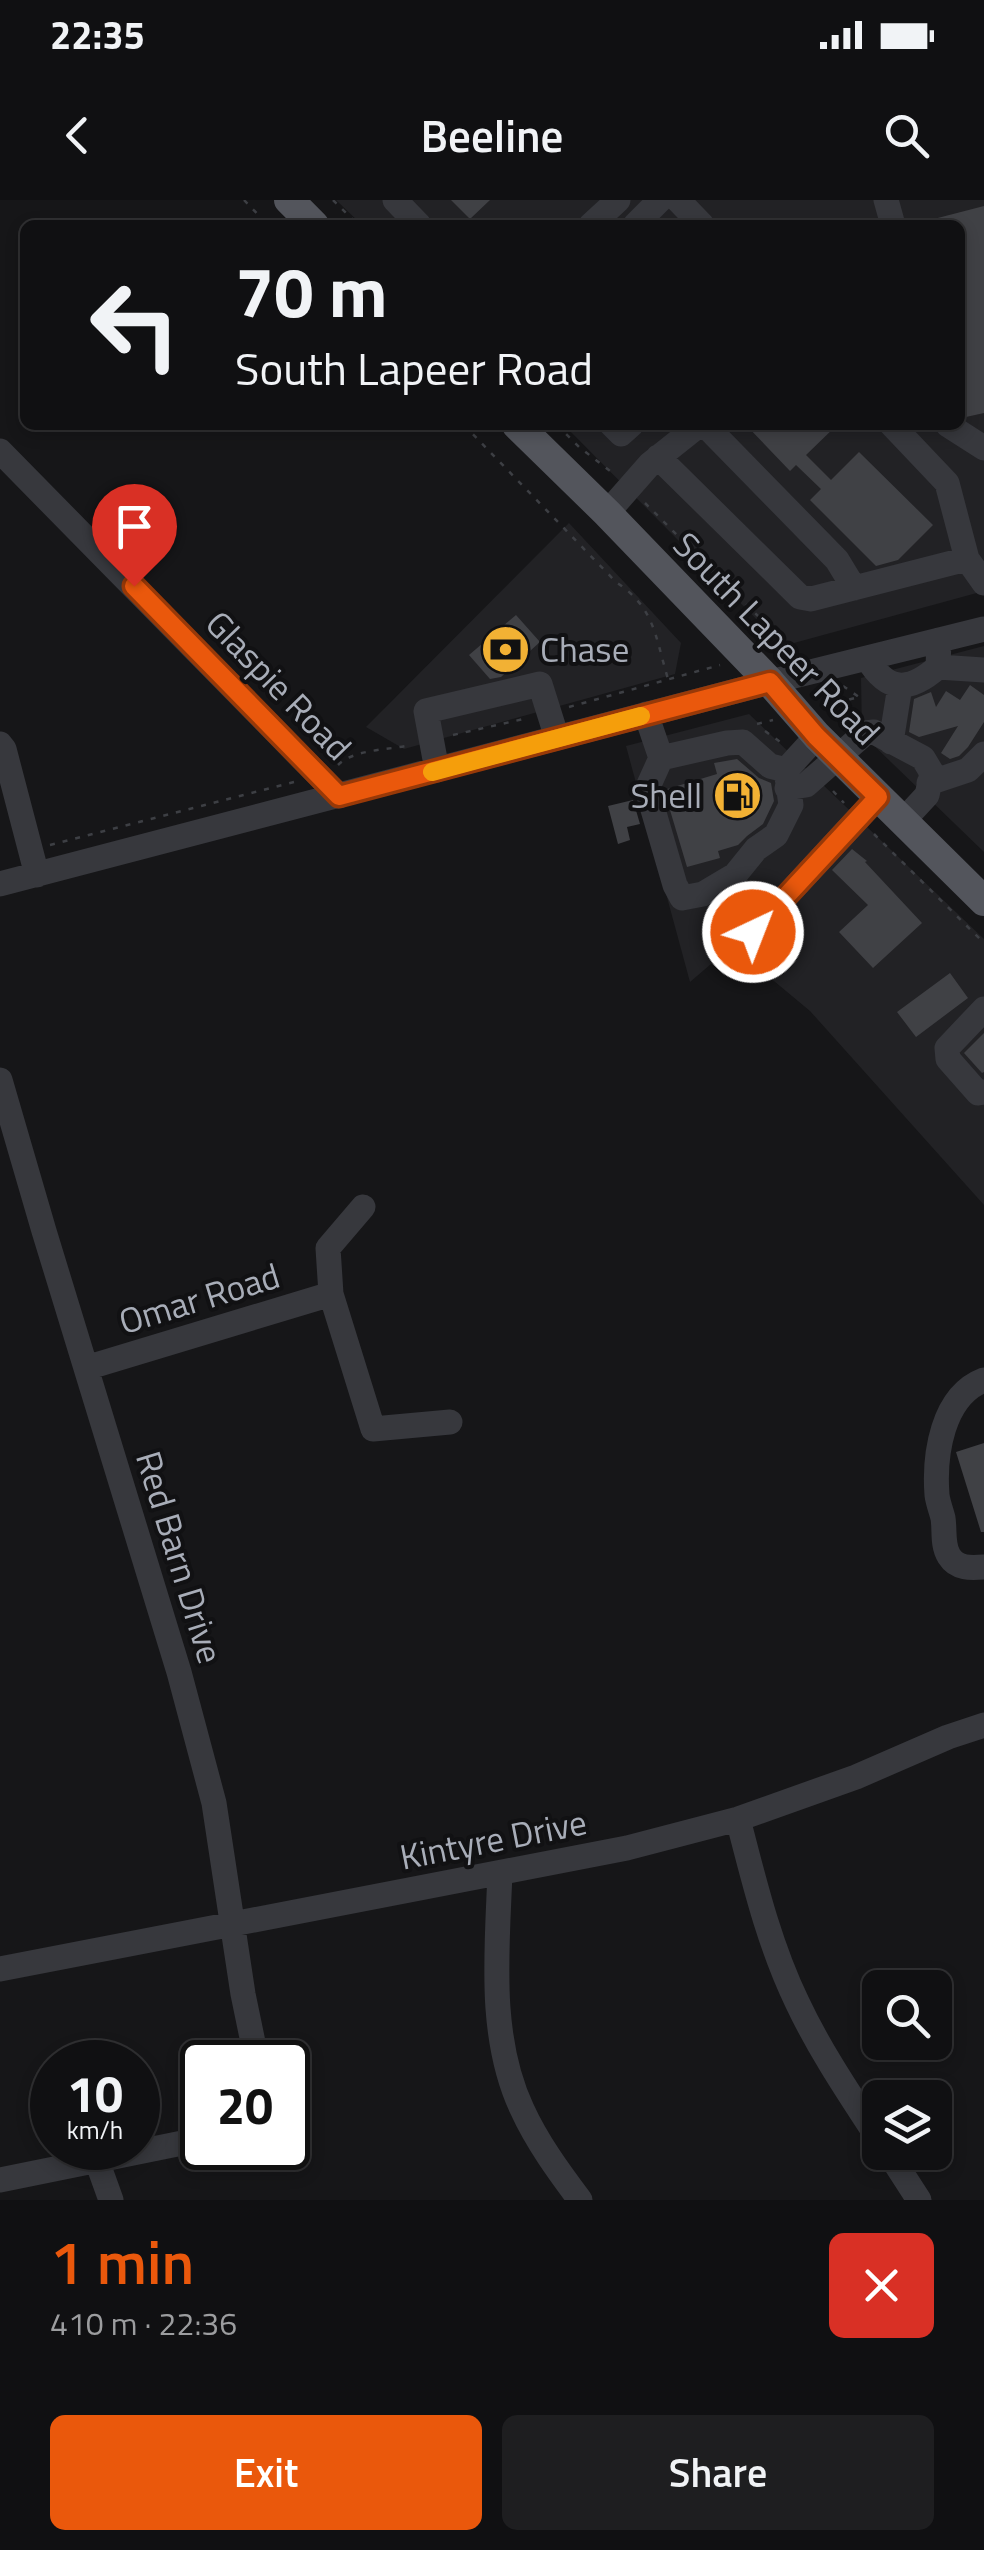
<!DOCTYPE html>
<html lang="en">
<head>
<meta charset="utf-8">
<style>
  body { margin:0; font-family:"Titillium Web",sans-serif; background:#1e1e20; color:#f1f3f6; height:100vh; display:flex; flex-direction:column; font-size:38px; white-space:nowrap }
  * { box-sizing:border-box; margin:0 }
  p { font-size:32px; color:#9c9d9f }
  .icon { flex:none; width:55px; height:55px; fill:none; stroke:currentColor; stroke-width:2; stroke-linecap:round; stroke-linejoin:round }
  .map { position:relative; height:2000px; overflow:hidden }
  .sheet { display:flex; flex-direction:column; background:#101012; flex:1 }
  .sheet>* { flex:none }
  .hud { position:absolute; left:20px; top:20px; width:945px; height:210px; border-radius:15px; box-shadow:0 5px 15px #0003,0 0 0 2px #303032; background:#101012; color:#f1f3f6; overflow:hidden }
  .fabs { position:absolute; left:862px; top:1770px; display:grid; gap:20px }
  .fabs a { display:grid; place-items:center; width:90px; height:90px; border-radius:15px; background:#101012; box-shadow:0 5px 15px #0003,0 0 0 2px #303032; font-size:50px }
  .speed { position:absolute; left:30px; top:1840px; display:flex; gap:20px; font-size:50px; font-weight:700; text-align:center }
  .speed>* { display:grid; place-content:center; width:130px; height:130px; border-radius:50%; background:#101012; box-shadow:0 5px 15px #0003,0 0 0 2px #303032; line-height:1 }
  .speed small { font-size:25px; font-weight:400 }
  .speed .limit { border:5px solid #111; border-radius:15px; background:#fff; color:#111 }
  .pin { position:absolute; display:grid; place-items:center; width:85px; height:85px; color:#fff; margin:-102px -42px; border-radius:50% 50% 50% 0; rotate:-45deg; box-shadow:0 0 10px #0007 }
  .pin .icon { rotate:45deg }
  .me { position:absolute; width:110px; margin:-55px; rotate:43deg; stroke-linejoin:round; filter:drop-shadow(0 0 8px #0008) }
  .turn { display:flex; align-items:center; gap:35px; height:210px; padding:0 50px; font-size:45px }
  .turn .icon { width:130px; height:130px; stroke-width:2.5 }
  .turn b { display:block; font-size:70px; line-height:85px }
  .round { display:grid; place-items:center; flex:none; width:105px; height:105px; border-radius:15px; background:#1e1e20 }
  .summary { display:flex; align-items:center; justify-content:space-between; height:170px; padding:0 50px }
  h1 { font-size:60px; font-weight:600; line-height:75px; color:#ea580c }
  .primary-button { display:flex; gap:20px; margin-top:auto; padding:20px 50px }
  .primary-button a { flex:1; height:115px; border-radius:15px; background:#ea580c; color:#fff; font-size:40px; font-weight:600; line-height:115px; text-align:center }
  .primary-button a+a { background:#1e1e20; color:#f1f3f6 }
  .status { display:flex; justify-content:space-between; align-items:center; height:70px; padding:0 50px; background:#101012; direction:ltr }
  .status svg { height:28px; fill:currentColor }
  header { display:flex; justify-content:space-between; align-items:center; height:130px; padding:0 50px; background:#101012; font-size:45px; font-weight:600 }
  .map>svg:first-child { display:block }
  .built { fill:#222225 }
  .building { fill:#404145 }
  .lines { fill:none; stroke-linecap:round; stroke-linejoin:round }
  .path { stroke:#3d3f44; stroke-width:2.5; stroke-dasharray:5 8; stroke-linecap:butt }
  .minor { stroke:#37383d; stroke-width:25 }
  .major { stroke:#53555c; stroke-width:30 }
  .route-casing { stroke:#983908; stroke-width:25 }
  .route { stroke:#ea580c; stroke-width:18 }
  .slow { stroke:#f59e0b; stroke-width:18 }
  .labels { text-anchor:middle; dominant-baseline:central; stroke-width:8; stroke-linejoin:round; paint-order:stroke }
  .street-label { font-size:35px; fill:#a8adb8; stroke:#111113 }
  .poi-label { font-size:35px; fill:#a8adb8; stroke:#111113; text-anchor:start }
</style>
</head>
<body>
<div class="status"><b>22:35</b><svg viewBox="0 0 49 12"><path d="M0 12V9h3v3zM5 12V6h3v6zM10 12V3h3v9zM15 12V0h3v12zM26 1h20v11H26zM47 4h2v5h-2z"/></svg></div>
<header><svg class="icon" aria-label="back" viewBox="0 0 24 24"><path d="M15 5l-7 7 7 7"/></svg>Beeline<svg class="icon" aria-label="search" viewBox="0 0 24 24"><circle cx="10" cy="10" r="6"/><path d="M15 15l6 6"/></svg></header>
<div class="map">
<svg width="984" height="2000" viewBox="0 0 984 2000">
  <rect width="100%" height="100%" fill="#161618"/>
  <path class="built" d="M336,0H984V391L783,446L564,225H960V25H362Z
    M569,323L681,443L675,474L404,549L366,527Z
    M984,446V652L862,534L861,478Z
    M749,514L984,739V1005L810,811L732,746L690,782L626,546Z"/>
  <path class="building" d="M451,0H490L470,19Z
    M984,6V213L966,217L962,215L960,206V25H930V20Z
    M746,225H837L806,255L831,280L859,252L933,325L898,360L876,366L810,300L821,289L796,265L790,271Z
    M516,415L540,442L501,477L490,479L469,455Z
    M970,485L984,495V522L968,547L959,556L950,559L941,553L958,526L919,537L909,532L914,499L931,492L936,507L946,491L960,500Z
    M737,559L759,578L771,583L774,601L763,624L747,636L738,645L718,651L720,658L687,667L664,590L717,574L714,563Z
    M633,600L640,624L627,627L630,640L618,644L608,606Z
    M852,649L867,661L865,662L922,723L873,768L839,732L868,705L832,670Z
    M950,773L968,798L916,837L897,812Z
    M984,833V872L982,873L964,853Z
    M984,1243V1332H981L956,1252Z"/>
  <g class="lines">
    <path class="path" d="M244,0L268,25
      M333,0L358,25
      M464,225L616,382C655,408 655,436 668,479
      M557,225L579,247L614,274
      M645,303L788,446
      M772,451L789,447L795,454
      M843,486L859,497
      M824,506L855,498
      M569,507L720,465
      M757,524L773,520
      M765,531L783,544
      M453,535L528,518
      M338,565C354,549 389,550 411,545
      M833,591L844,603
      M874,634L984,743
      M50,645L294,582"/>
    <path class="minor" d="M395,0L419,25
      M678,0L702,25
      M886,0L893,25
      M591,25L618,0
      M635,25L660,0
      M612,225L621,234L631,225
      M705,225L837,360L854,388
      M892,225L947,283L967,359L984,383
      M948,225L984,248
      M0,251L339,596
      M658,257L800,397L811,399L967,359
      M607,313L650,264L699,225
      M867,458C887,492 908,493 938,467L939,440
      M938,467L984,470
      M646,514L661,558L647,589L675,685L682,698L703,694L735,675L756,649L776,635L791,605L786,570L817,536
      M891,542L900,486
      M0,544L4,549L37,675
      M661,558L727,543L743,542L770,566L786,570
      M437,570L426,511L540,484L557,538
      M929,583L968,570L984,554
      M787,588L806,585L865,533L874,532L923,558L932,573L927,595L903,621
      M0,684L770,482L984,429
      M753,732L878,597
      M984,809L947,848L948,859L978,893L984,892
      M0,880L44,1031L179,1472L214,1603L243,1794L255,1852L254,1862
      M363,1007L328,1048L331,1094L373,1229L450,1222
      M86,1168L331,1094
      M984,1180C942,1196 934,1255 937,1295C938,1303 941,1310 943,1318C945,1330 942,1345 949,1356C957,1369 971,1368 984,1367
      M738,1619C754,1681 769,1744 797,1802C820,1851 850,1895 880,1941
      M500,1673C497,1750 488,1837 522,1909C537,1942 559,1972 580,2000
      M0,1769L627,1648L738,1619L856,1577L948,1537L984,1525
      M888,1952L919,2000
      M97,1961L111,2000
      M0,1980L202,1939"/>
    <path class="major" d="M289,0L314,25
      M517,225L607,313L770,482L817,536L984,701"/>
  </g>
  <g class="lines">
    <defs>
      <path id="route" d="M134,386L339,596L770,482L816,536L878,597L753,732"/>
    </defs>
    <use href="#route" class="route-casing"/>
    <use href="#route" class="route"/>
    <path class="slow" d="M432,572L641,516"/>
  </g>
  <defs>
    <symbol id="bank-disc" viewBox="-11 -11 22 22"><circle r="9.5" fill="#f2b134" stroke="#111113"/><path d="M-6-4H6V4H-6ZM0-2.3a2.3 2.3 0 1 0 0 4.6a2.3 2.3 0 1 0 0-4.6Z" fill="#111"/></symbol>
    <symbol id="fuel-disc" viewBox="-11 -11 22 22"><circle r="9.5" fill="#f2b134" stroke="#111113"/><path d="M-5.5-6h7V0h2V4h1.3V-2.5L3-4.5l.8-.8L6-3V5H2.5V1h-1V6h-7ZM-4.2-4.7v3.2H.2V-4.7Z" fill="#111"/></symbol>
  </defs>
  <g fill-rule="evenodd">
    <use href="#bank-disc" x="478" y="422" width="55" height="55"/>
    <use href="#fuel-disc" x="710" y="568" width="55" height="55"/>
  </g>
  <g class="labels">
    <g class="street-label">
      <text transform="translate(777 438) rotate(46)">South Lapeer Road</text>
      <text transform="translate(279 485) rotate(46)">Glaspie Road</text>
      <text transform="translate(199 1098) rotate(-17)">Omar Road</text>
      <text transform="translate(180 1357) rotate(73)">Red Barn Drive</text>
      <text transform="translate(493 1639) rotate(-11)">Kintyre Drive</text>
    </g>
    <g class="poi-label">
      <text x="540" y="449">Chase</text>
      <text x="702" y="595" text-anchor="end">Shell</text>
    </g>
  </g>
</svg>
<div class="fabs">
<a><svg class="icon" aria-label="search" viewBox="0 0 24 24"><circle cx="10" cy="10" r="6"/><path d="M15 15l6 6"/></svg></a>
<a><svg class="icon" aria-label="layers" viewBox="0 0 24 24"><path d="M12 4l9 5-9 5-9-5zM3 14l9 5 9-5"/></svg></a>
</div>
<div class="speed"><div>10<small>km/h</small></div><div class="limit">20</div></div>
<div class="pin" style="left:134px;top:386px;background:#d93025"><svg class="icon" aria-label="arrive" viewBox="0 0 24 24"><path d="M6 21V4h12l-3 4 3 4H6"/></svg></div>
<svg class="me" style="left:753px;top:732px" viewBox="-20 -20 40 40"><circle r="17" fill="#ea580c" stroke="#fff" stroke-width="3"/><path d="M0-11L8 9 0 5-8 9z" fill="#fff"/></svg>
<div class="hud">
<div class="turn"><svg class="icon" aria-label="left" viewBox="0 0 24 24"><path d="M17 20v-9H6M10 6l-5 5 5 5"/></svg><div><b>70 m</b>South Lapeer Road</div></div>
</div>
</div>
<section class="sheet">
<div class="summary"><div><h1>1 min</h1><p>410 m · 22:36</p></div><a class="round" style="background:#d93025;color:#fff"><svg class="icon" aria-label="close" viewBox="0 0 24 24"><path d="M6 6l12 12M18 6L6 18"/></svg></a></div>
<div class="primary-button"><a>Exit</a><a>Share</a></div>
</section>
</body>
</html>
